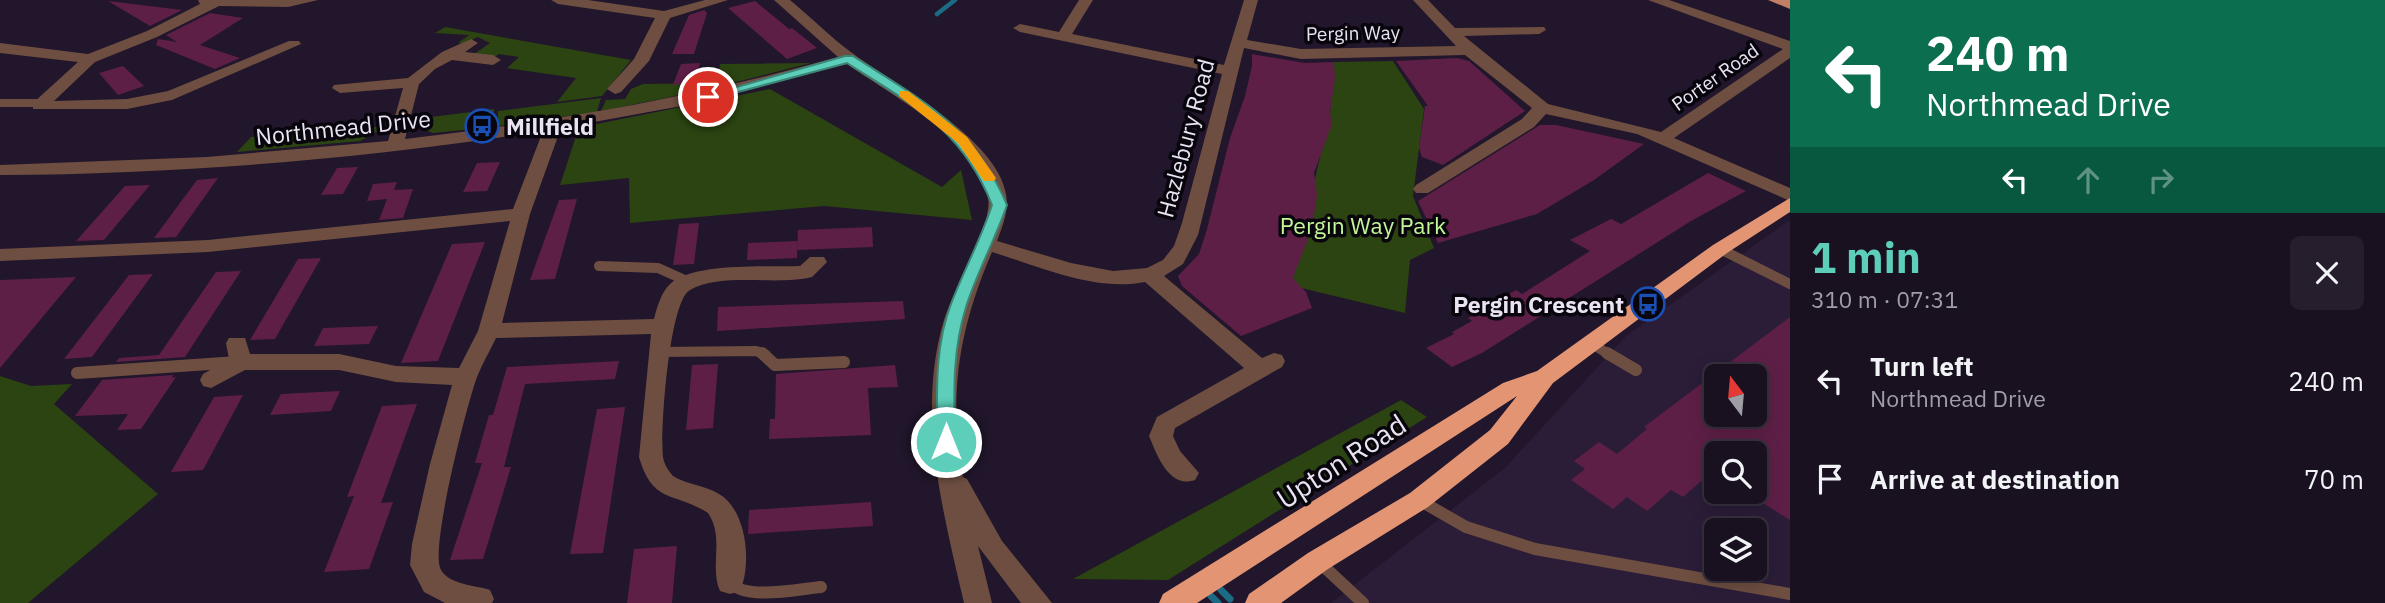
<!DOCTYPE html>
<html lang="en">
<head>
<meta charset="utf-8">
<style>
  body { margin:0; font-family:"IBM Plex Sans",sans-serif; background:#261e2d; color:#f1f3f6; height:100vh; display:flex; flex-direction:column; font-size:26px; white-space:nowrap }
  * { box-sizing:border-box; margin:0 }
  p { font-size:23px; color:#9f9da5 }
  .icon { flex:none; width:38px; height:38px; fill:none; stroke:currentColor; stroke-width:2; stroke-linecap:round; stroke-linejoin:round }
  .map { position:relative; flex:1; overflow:hidden }
  .drawer { display:flex; flex-direction:column; background:#191020; width:595px }
  .drawer>* { flex:none }
  .top-card { background:#0b6e4f; color:#fff; overflow:hidden }
  .needle { width:46px; rotate:344deg }
  .tools { position:absolute; left:1704px; top:364px; display:grid; gap:14px }
  .tools a { display:grid; place-items:center; width:63px; height:63px; border-radius:10px; background:#191020; box-shadow:0 4px 18px #0003,0 0 0 2px #37303e; font-size:35px }
  .pin { position:absolute; display:grid; place-items:center; width:60px; height:60px; color:#fff; margin:-30px; border:4px solid #fff; border-radius:50%; box-shadow:0 2px 7px #0007 }
  .me { position:absolute; width:77px; margin:-38px; rotate:0deg; stroke-linejoin:round; filter:drop-shadow(0 0 5px #0008) }
  .turn { display:flex; align-items:center; gap:24px; height:147px; padding:0 21px; font-size:32px }
  .turn .icon { width:91px; height:91px; stroke-width:2.5 }
  .turn b { display:block; font-size:49px; line-height:60px }
  .lanes { display:flex; align-items:center; height:66px; padding:0 21px; background:#0003; justify-content:center; gap:35px; direction:ltr }
  .lanes .off { opacity:.35 }
  .round { display:grid; place-items:center; flex:none; width:74px; height:74px; border-radius:10px; background:#261e2d }
  .summary { display:flex; align-items:center; justify-content:space-between; height:119px; padding:0 21px }
  h1 { font-size:42px; font-weight:800; line-height:52px; color:#5dceb9 }
  ul { padding:0; list-style:none }
  li { display:flex; align-items:center; gap:21px; height:98px; padding:0 21px }
  li div { flex:1 }
  li b { display:block; font-size:26px }
  li em { font-style:normal }
  main { display:flex; flex:1; min-height:0 }
  .map>svg:first-child { display:block }
  .built { fill:#2b1d38; fill-rule:evenodd }
  .green { fill:#2b4411 }
  .lines { fill:none; stroke-linecap:round; stroke-linejoin:round }
  .stream-far1 { stroke:#1c6b85; stroke-width:4.5 }
  .stream { stroke:#1c6b85; stroke-width:7 }
  .building { fill:#5e1f47; fill-rule:evenodd }
  .lane-far2 { stroke:#6e4e41; stroke-width:8 }
  .lane-far1 { stroke:#6e4e41; stroke-width:10 }
  .lane { stroke:#6e4e41; stroke-width:12 }
  .street { fill:#6e4e41; fill-rule:evenodd }
  .primary { fill:#c18065; fill-rule:evenodd }
  .highway { fill:#e29473; fill-rule:evenodd }
  .route { fill:#5dceb9; stroke:#3c8678; stroke-width:2 }
  .slow { fill:#f59e0b }
  .labels { text-anchor:middle; dominant-baseline:central; stroke-width:7; stroke-linejoin:round; paint-order:stroke }
  .far-street-label { font-size:19px; fill:#eae3f2; stroke:#08050d }
  .poi-label { font-size:23px; font-weight:bold; fill:#eae3f2; stroke:#08050d; text-anchor:start }
  .street-label { font-size:23px; fill:#eae3f2; stroke:#08050d }
  .park-label { font-size:23px; fill:#c2f696; stroke:#08050d }
  .near-street-label { font-size:28px; fill:#eae3f2; stroke:#08050d }
</style>
</head>
<body>
<main>
<div class="map">
<svg width="1790" height="603" viewBox="0 0 1790 603">
  <rect width="100%" height="100%" fill="#21162b"/>
  <path class="built" d="M1790,220V603H1331L1505,468L1626,336ZM1717,376H1755V415H1717ZM1717,453H1755V492H1717ZM1717,530H1755V569H1717Z"/>
  <path class="green" d="M445,27L631,60L602,96L557,102L576,78L507,68L519,57L499,54L493,58L474,54L490,43L478,37L463,44L458,43L469,35L435,33Z
    M1393,61L1424,109L1413,196L1434,248L1410,260L1405,313L1289,285L1330,116L1334,62Z
    M811,63L705,90L601,111L606,100L625,99L631,89L643,84L717,83L720,64Z
    M770,89L942,187L961,170L972,220L824,206L630,223L629,178L560,185L576,136L587,126Z
    M601,98L597,112L498,126V111Z
    M494,109L492,127L433,133L420,128L416,119Z
    M390,125L360,141L237,152L251,137L307,131L317,135Z
    M0,376L31,386L72,384L54,404L158,494L28,603H0Z
    M1401,400L1427,417L1168,580L1073,579Z"/>
  <g class="lines">
    <path class="stream-far1" d="M937,14L955,0"/>
    <path class="stream" d="M1221,590L1230,599
      M1211,596L1218,603"/>
  </g>
  <path class="building" d="M108,1L182,10L150,26Z
    M755,1L789,29L792,28L817,48L787,59L728,8Z
    M704,10L707,13L694,54H672L689,15Z
    M210,13L243,18L200,45L240,58L215,69L156,45L158,39L177,42L166,35Z
    M1252,54L1305,63L1334,62L1335,79L1330,112L1332,124L1314,173L1317,195L1312,228L1293,278L1306,292L1312,308L1241,336L1182,286L1178,276L1199,254L1207,229L1230,138L1245,96L1252,66Z
    M1457,58L1469,61L1525,111L1443,165L1422,157L1419,148L1425,106H1428L1396,61Z
    M700,63L695,83L673,85L681,64Z
    M123,66L144,86L118,95L99,73Z
    M1540,125H1556L1644,144L1594,180L1537,214L1438,243L1418,201Z
    M500,162L487,191L463,192L477,163Z
    M358,167L343,194L321,195L337,168Z
    M1708,173L1746,191L1691,221L1482,353L1452,367L1426,348L1454,334L1452,332L1472,321L1468,318L1516,290L1522,294L1590,251L1570,240L1611,219L1621,224Z
    M218,178L176,237L154,238L197,180Z
    M397,182L394,190L413,189L403,218L379,220L387,199L367,201L373,184Z
    M150,185L104,240L76,241L125,186Z
    M577,199L555,279L530,280L559,200Z
    M699,223L694,264L673,265L679,224Z
    M872,227L873,247L797,250L798,230Z
    M797,241V258L747,260L748,243Z
    M485,242L438,361L401,363L452,244Z
    M321,258L275,339L250,340L298,259Z
    M241,271L185,357L116,362L119,358L159,355L216,272Z
    M153,274L92,357L64,359L129,275Z
    M76,277L0,368V280Z
    M903,301L905,319L717,331L718,307Z
    M1790,317V520L1755,498V453H1717V467L1683,497L1671,490L1647,511L1627,497L1613,509L1571,480L1585,469L1574,461L1599,442L1617,454L1647,429L1644,427ZM1717,376H1755V415H1717Z
    M378,326L369,344L314,346L323,328Z
    M619,361L615,379L525,384L504,467H511L483,559L450,560L482,463H475L489,415H493L507,367Z
    M718,364L713,428L686,430L692,365Z
    M895,365L898,387L868,388L871,435L769,439L770,419H775L776,374Z
    M173,375L172,378L176,377L141,429L117,430L128,414L75,416L102,380Z
    M340,391L331,411L270,415L281,394Z
    M243,395L203,470L171,472L214,397Z
    M417,404L381,503L393,502L369,569L324,572L354,496L347,497L382,406Z
    M625,407L603,553L570,554L597,409Z
    M871,502L873,526L748,534L749,510Z
    M677,546L672,603H627L634,549Z"/>
  <g class="lines">
    <path class="lane-far2" d="M0,103H43"/>
    <path class="lane-far1" d="M1720,249L1790,284
      M599,266L658,268L689,282
      M1589,342L1610,355
      M660,352L756,351L766,355"/>
    <path class="lane" d="M762,353L775,365L844,362
      M1607,353L1636,370
      M77,373L238,362
      M1419,500L1466,527L1535,549L1790,594
      M1319,562L1363,603
      M730,582C744,601 799,589 821,587"/>
    <path class="street" d="M198,0H318L288,7L219,6L157,37L95,62L54,101L127,99L168,91L289,41H299L301,44L172,100L127,109H33V103L78,62L0,53V43L88,54L147,31L200,4Z
      M551,0H588L664,11L705,0H728L670,18L649,61L621,92L615,94L607,89L634,59L655,18L558,4Z
      M774,0H790C812,18 832,39 855,55C897,86 997,139 1006,194C1009,211 1003,225 997,241L1071,263L1113,271L1147,268L1163,260L1174,246L1182,223L1222,74L1020,32L1013,28L1020,24L1059,32L1079,0H1093L1072,34L1224,65L1244,0H1258L1247,40L1301,49L1456,46L1413,0H1428L1455,28L1544,27L1546,30L1539,34L1464,36L1548,104L1661,132L1783,49L1648,0H1669L1790,41V58L1674,138L1790,188V201L1637,134L1546,114L1534,127L1428,193H1416L1413,189L1416,185L1522,119L1532,108L1465,55L1301,59L1244,48L1198,235L1183,264L1164,276L1262,358L1274,353L1282,355L1285,361L1282,367L1175,428L1173,436L1180,451L1199,473L1195,480C1169,489 1157,455 1149,436L1157,417L1244,368L1145,282C1094,292 1041,267 992,252C959,329 948,394 963,477L967,479L1002,541L1052,603H1021L978,546L992,603H964C943,512 916,413 944,320C954,286 997,224 987,191C971,137 891,95 847,64L687,105L561,128L530,214L502,323L654,319C657,307 661,293 670,284C693,262 768,267 800,266L810,257H824L827,262L812,277C776,286 722,272 690,290C669,301 660,432 663,457C664,464 668,470 673,476C687,485 705,485 719,494C747,510 752,564 740,591L730,594L720,591C709,566 725,538 708,513C674,491 653,505 639,457L651,334L496,338C490,351 482,364 477,377C467,404 429,551 441,570C450,585 475,585 490,590L494,599L492,603H445L424,592L410,565L412,544L430,464L452,385L396,382L339,370H245L211,388L203,386L200,380L203,374L229,359L226,343L229,338H245L250,354H339L396,366L459,368L478,331L510,221L208,252L0,261V249L208,240L513,209L543,131C364,159 182,174 0,175V165L207,157L388,141L403,88L340,93L332,88L334,85L408,78L442,52L471,39L478,43L465,52L493,55L501,60L493,65L452,60L435,69L419,84L405,139C552,122 696,97 838,57Z"/>
    <path class="primary" d="M1768,0H1790V9Z"/>
    <path class="highway" d="M1790,198V212L1727,253L1553,383L1508,444L1428,507L1328,569L1281,603H1245L1249,594L1308,553L1410,493L1490,430L1517,396L1197,603H1159L1163,594L1503,383L1537,371L1713,245Z"/>
  </g>
  <path class="route" d="M845,56H853C923,101 973,125 1007,205C995,240 977,272 966,307C952,351 954,396 955,442L946,449L937,442C937,396 934,348 951,304C964,270 981,239 992,205C962,129 913,105 847,63L708,100L702,97Z"/>
  <path class="slow" d="M899,91H908L967,137L996,178L994,181H984L958,143L899,96Z"/>
  <defs>
    <symbol id="bus-ring" viewBox="-11 -11 22 22"><circle r="9.5" fill="#08050d" stroke="#1a4fb4" stroke-width="1.5"/><path d="M-5-6H5V4H4V6H2V4H-2V6H-4V4H-5ZM-3.5-4V0h7V-4ZM-3.5 1.2v1.5H-2V1.2ZM2 1.2v1.5H3.5V1.2Z" fill="#1a4fb4"/></symbol>
  </defs>
  <g fill-rule="evenodd">
    <use href="#bus-ring" x="463" y="107" width="38" height="38"/>
    <use href="#bus-ring" x="1629" y="285" width="38" height="38"/>
  </g>
  <g class="labels">
    <g class="far-street-label">
      <text transform="translate(1353 33) rotate(-1)">Pergin Way</text>
      <text transform="translate(1715 77) rotate(-35)">Porter Road</text>
    </g>
    <g class="poi-label">
      <text x="506" y="126">Millfield</text>
      <text x="1624" y="304" text-anchor="end">Pergin Crescent</text>
    </g>
    <g class="street-label">
      <text transform="translate(343 127) rotate(-6)">Northmead Drive</text>
      <text transform="translate(1185 138) rotate(-75)">Hazlebury Road</text>
    </g>
    <g class="park-label">
      <text x="1363" y="225">Pergin Way Park</text>
    </g>
    <g class="near-street-label">
      <text transform="translate(1341 461) rotate(-33)">Upton Road</text>
    </g>
  </g>
</svg>
<div class="tools">
<a><svg class="needle" viewBox="-14 -14 28 28"><path d="M0-13l5 13h-10z" fill="#e53935"/><path d="M0 13l5-13h-10z" fill="#9f9da5"/></svg></a>
<a><svg class="icon" aria-label="search" viewBox="0 0 24 24"><circle cx="10" cy="10" r="6"/><path d="M15 15l6 6"/></svg></a>
<a><svg class="icon" aria-label="layers" viewBox="0 0 24 24"><path d="M12 4l9 5-9 5-9-5zM3 14l9 5 9-5"/></svg></a>
</div>
<div class="pin" style="left:708px;top:97px;background:#d93025"><svg class="icon" aria-label="arrive" viewBox="0 0 24 24"><path d="M6 21V4h12l-3 4 3 4H6"/></svg></div>
<svg class="me" style="left:946px;top:442px" viewBox="-20 -20 40 40"><circle r="17" fill="#5dceb9" stroke="#fff" stroke-width="3"/><path d="M0-11L8 9 0 5-8 9z" fill="#fff"/></svg>
</div>
<section class="drawer">
<div class="top-card">
<div class="turn"><svg class="icon" aria-label="left" viewBox="0 0 24 24"><path d="M17 20v-9H6M10 6l-5 5 5 5"/></svg><div><b>240 m</b>Northmead Drive</div></div>
<div class="lanes"><svg class="icon" aria-label="left" viewBox="0 0 24 24"><path d="M17 20v-9H6M10 6l-5 5 5 5"/></svg><svg class="icon off" aria-label="ahead" viewBox="0 0 24 24"><path d="M12 20V5M6 11l6-6 6 6"/></svg><svg class="icon off" aria-label="right" viewBox="0 0 24 24"><path d="M7 20v-9h11M14 6l5 5-5 5"/></svg></div>
</div>
<div class="summary"><div><h1>1 min</h1><p>310 m · 07:31</p></div><a class="round"><svg class="icon" aria-label="close" viewBox="0 0 24 24"><path d="M6 6l12 12M18 6L6 18"/></svg></a></div>
<ul>
<li><svg class="icon" aria-label="left" viewBox="0 0 24 24"><path d="M17 20v-9H6M10 6l-5 5 5 5"/></svg><div><b>Turn left</b><p>Northmead Drive</p></div><em>240 m</em></li>
<li><svg class="icon" aria-label="arrive" viewBox="0 0 24 24"><path d="M6 21V4h12l-3 4 3 4H6"/></svg><div><b>Arrive at destination</b></div><em>70 m</em></li>
</ul>
</section>
</main>
</body>
</html>
